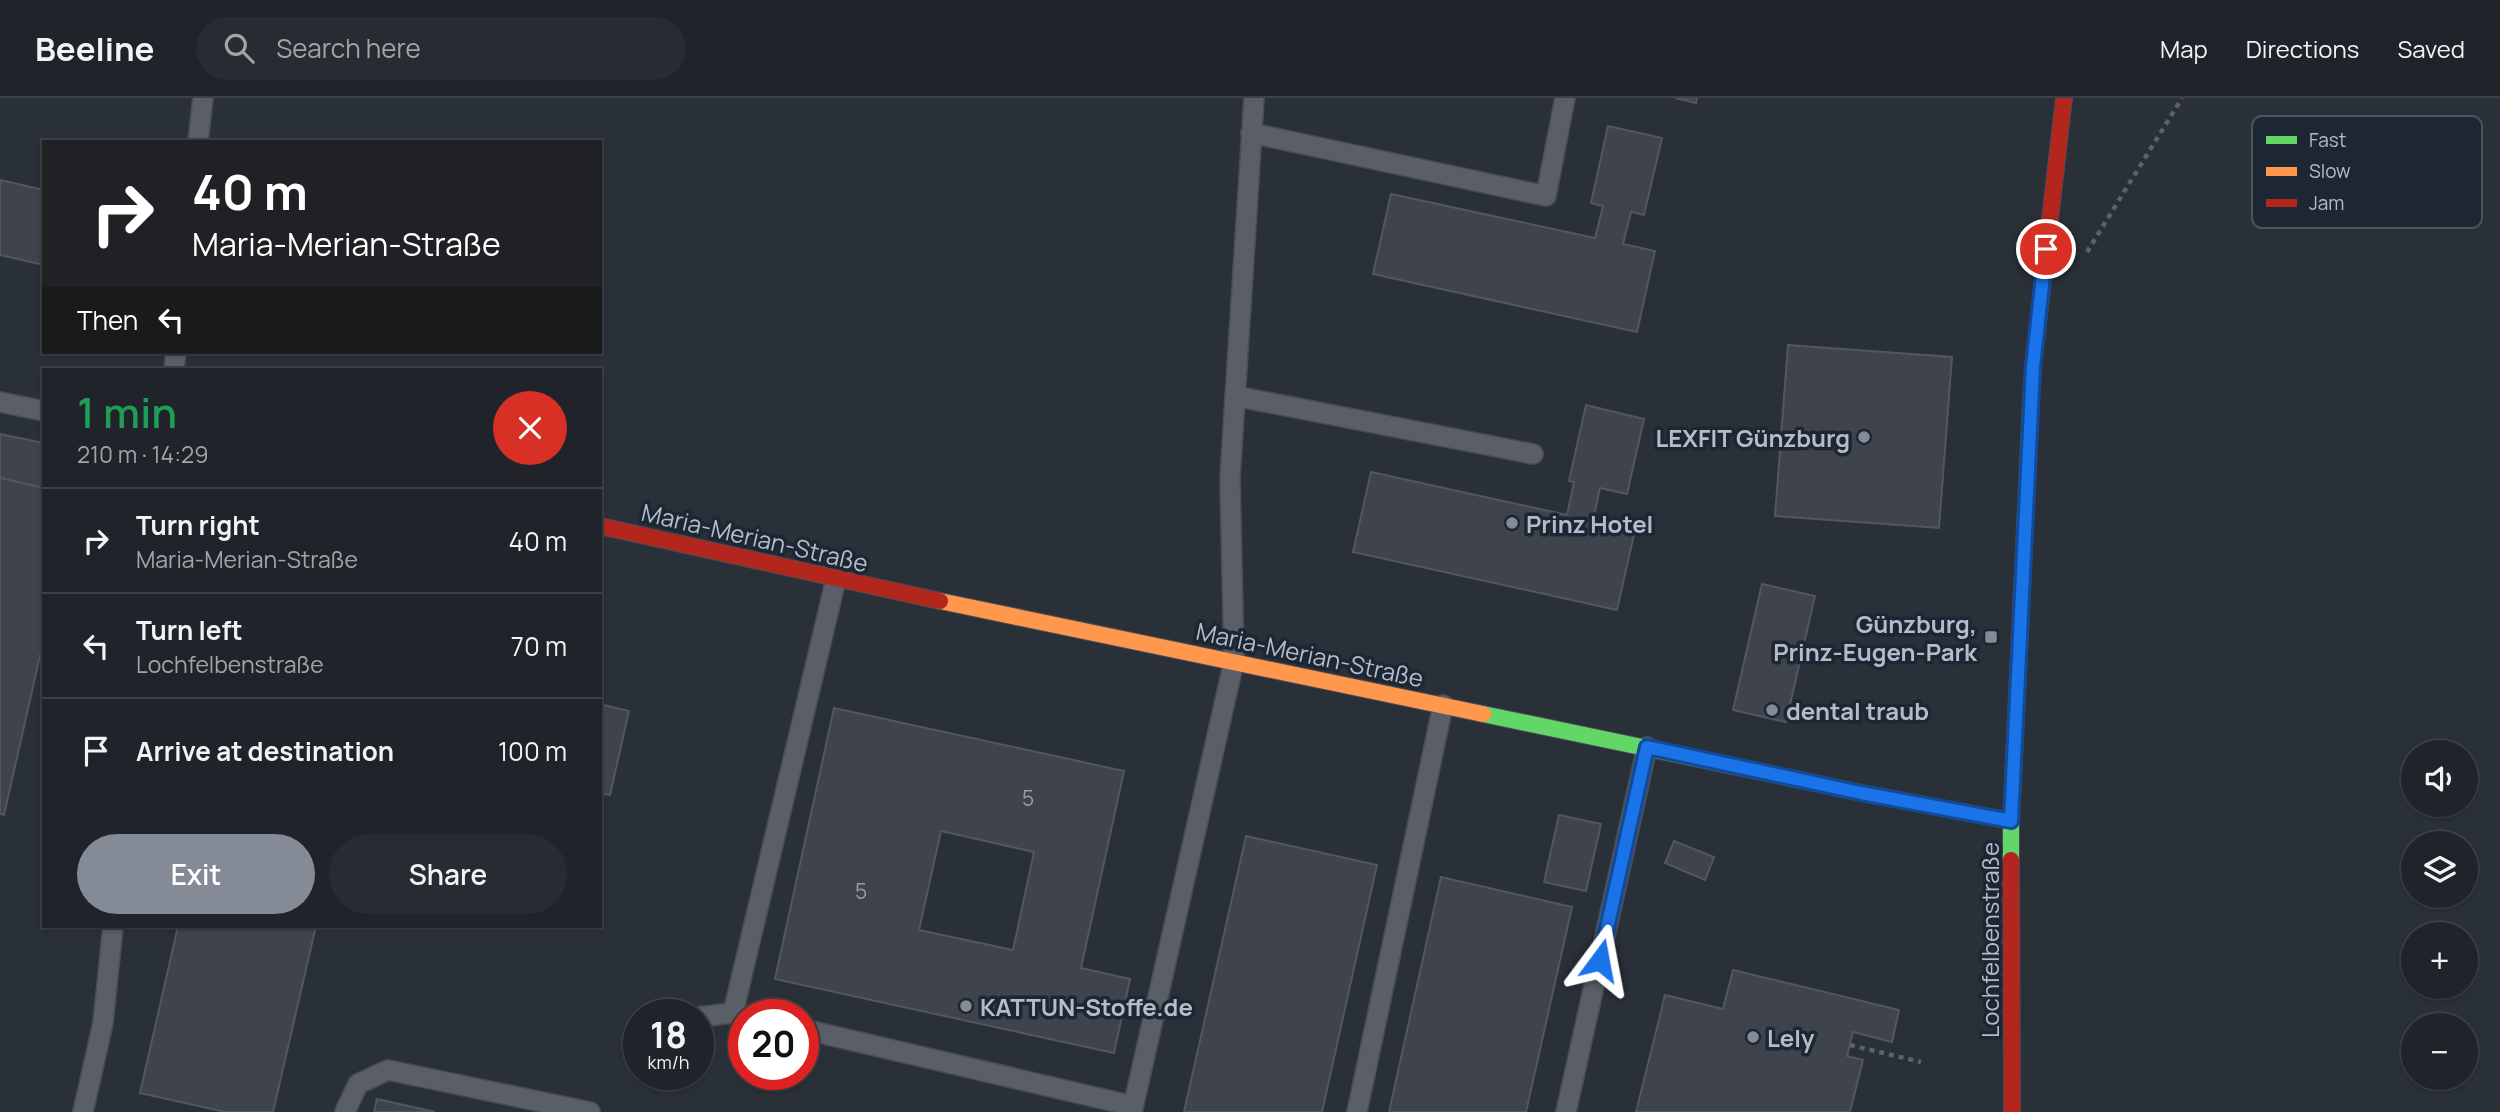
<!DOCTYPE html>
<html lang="en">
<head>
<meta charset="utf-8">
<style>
  body { margin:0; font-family:Manrope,sans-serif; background:#282c32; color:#f1f3f6; height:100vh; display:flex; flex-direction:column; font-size:26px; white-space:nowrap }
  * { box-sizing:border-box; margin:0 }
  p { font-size:23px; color:#a2a4a8 }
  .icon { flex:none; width:38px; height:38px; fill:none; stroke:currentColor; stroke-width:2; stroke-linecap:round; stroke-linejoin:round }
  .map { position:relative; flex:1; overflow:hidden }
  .details { position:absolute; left:42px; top:270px; width:560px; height:560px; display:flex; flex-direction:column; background:#20242a; border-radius:0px; box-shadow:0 2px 5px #0004,0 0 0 2px #3d4147 }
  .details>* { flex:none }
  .hud { position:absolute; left:42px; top:42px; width:560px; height:214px; border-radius:0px; box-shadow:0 2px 5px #0004,0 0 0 2px #3d4147; background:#202124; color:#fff; overflow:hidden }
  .tools { position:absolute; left:2401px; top:642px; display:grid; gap:14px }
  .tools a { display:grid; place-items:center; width:77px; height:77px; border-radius:50%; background:#20242a; box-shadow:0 2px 5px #0004,0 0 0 2px #3d4147; font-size:35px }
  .speed { position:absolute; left:623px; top:901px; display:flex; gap:14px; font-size:35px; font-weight:700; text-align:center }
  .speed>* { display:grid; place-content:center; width:91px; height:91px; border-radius:50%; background:#20242a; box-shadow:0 2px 5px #0004,0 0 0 2px #3d4147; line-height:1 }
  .speed small { font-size:18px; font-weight:400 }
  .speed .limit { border:10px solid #d22; background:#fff; color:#111 }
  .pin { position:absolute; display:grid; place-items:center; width:60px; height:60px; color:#fff; margin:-30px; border:4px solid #fff; border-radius:50%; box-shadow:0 2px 7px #0007 }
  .me { position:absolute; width:77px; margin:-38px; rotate:13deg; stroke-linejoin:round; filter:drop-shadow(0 0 5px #0008) }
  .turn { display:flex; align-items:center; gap:24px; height:147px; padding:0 35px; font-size:32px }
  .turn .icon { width:91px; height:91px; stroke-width:2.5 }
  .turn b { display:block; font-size:49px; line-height:60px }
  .then { display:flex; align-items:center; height:66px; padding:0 35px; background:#0003; gap:14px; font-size:26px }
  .round { display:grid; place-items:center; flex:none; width:74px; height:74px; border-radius:37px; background:#282c32 }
  .head { display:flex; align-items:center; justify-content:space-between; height:119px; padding:0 35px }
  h1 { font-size:42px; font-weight:600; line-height:52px; color:#1e9e55 }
  .primary-button { display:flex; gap:14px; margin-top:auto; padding:14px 35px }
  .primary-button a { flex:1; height:80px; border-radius:42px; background:#848b96; color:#fff; font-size:28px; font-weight:600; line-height:80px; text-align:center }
  .primary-button a+a { background:#282c32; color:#f1f3f6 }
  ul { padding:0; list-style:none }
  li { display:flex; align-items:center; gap:21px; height:105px; padding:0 35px; border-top:2px solid #3d4147 }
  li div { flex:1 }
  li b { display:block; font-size:26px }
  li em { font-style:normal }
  header { display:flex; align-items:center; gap:42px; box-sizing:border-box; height:98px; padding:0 35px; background:#20242a; border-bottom:2px solid #3d4147 }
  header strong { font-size:33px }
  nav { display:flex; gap:38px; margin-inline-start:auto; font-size:24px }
  .search { width:490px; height:63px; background:#282c32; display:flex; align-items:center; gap:18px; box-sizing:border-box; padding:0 24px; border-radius:38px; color:#a2a4a8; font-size:26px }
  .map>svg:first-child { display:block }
  .building { fill:#3f444c; stroke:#52575f; stroke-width:2; fill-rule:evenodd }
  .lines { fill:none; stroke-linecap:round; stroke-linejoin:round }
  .lane-casing { stroke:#484c55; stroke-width:22 }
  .fast-casing { stroke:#484c55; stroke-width:18 }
  .slow-casing { stroke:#484c55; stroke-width:18 }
  .jam-casing { stroke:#484c55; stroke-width:18 }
  .path { stroke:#5c6268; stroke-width:4.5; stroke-dasharray:5 5; stroke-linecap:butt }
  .lane { stroke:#5a5e66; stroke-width:19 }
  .fast { stroke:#63d668; stroke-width:16 }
  .slow { stroke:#ff974d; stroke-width:16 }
  .jam { stroke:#b3261e; stroke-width:16 }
  .route-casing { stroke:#114b97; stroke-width:18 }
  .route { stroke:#1a73e8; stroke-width:12 }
  .poi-dot { fill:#848b96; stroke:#1d2633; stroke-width:2.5 }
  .labels { text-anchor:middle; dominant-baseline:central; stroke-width:7; stroke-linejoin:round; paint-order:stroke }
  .number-label { font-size:21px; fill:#979eaa }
  .poi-label { font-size:24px; font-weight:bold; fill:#b4bcc9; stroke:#1d2633; text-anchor:start }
  .street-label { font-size:24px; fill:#b4bcc9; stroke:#1d2633 }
  .key { fill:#1d2633; stroke:#4a5360; stroke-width:2 }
  .key-label { font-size:19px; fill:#b4bcc9 }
</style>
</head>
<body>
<header>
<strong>Beeline</strong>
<div class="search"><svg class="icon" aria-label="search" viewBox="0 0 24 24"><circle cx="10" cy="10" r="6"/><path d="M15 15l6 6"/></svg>Search here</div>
<nav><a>Map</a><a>Directions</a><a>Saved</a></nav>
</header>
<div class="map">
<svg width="2500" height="1014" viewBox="0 0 2500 1014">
  <rect width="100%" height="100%" fill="#2a3038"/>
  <path class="building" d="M1675,0H1697L1696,5Z
    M1608,28L1662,40L1644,117L1631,114L1623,146L1655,153L1637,234L1373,176L1391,96L1595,140L1603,108L1591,105Z
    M0,82L44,92V167L0,157Z
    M1788,247L1952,259L1939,430L1775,418Z
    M1586,307L1644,321L1627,396L1600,390L1593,422L1635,432L1617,512L1353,454L1371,374L1567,417L1574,384L1569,383Z
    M0,336L44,345V390L0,380Z
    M0,380L44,390V540L4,717L0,716Z
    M1762,486L1815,498L1786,624L1733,612Z
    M600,606L629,613L610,697L600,695Z
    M834,610L1124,673L1081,870L1130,881L1114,955L775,881ZM941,733L1034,754L1013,852L919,832Z
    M1559,717L1601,726L1586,793L1544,784Z
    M1246,738L1377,767L1322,1014H1184Z
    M1674,743L1714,759L1705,782L1665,765Z
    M1441,779L1572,809L1526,1014H1389Z
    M178,828H316L273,1014H225L140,995Z
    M1733,872L1899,912L1892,944L1853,934L1847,958L1863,962L1850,1014H1636L1665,897L1723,911Z
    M377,1001L435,1014H374Z"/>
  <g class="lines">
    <defs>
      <path id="lane" d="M1251,35L1546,98L1565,0
        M198,44L203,0
        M174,271L176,254
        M1235,298L1533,356
        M0,304L44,313
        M744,917L733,915L836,481
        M698,919L733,915
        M803,931L1133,1008
        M83,1014L103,925L113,828
        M345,1014L358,986L388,972L590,1014
        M1132,1014L1234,563L1230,380L1254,0
        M1357,1014L1443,607
        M1566,1014L1647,649"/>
      <path id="fast" d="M1483,616L1862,695L2011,723
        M2011,762V723L2031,302"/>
      <path id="slow" d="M940,503L1483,616"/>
      <path id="jam" d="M2031,302L2033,269L2064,0
        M600,428L940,503
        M2011,762L2012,1014"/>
    </defs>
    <use href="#lane" class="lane-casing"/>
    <use href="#fast" class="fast-casing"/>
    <use href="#slow" class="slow-casing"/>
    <use href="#jam" class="jam-casing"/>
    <path class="path" d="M2087,154L2182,0
      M1850,947L1921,964"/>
    <use href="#lane" class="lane"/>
    <use href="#fast" class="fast"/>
    <use href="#slow" class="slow"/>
    <use href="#jam" class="jam"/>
  </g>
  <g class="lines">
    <defs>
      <path id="route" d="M1600,862L1647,649L1861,695L2011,723L2033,269L2046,151"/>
    </defs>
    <use href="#route" class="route-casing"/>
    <use href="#route" class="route"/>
  </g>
  <g class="poi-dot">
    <circle cx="1864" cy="339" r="7"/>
    <circle cx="1512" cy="425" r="7"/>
    <rect x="1984" y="532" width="14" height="14" rx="3.5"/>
    <circle cx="1772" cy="612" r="7"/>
    <circle cx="966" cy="908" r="7"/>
    <circle cx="1753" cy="939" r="7"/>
  </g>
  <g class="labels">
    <g class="number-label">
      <text x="1028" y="700">5</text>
      <text x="861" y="793">5</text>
    </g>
    <g class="poi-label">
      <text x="1850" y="339" text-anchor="end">LEXFIT Günzburg</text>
      <text x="1526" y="425">Prinz Hotel</text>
      <text x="1977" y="525" text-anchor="end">Günzburg,<tspan x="1977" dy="28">Prinz-Eugen-Park</tspan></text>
      <text x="1786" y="612">dental traub</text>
      <text x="980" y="908">KATTUN-Stoffe.de</text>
      <text x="1767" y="939">Lely</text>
    </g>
    <g class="street-label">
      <text transform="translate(755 439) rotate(13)">Maria-Merian-Straße</text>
      <text transform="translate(1310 556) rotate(12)">Maria-Merian-Straße</text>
      <text transform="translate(1989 842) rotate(-90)">Lochfelbenstraße</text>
    </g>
  </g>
  <rect x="2252" y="18" width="230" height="112" rx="10" class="key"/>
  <rect x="2266" y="38" width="31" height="8" fill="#63d668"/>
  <rect x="2266" y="69" width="31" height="9" fill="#ff974d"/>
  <rect x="2266" y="101" width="31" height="8" fill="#b3261e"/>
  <g class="key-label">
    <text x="2309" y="49">Fast</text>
    <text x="2309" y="80">Slow</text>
    <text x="2309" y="112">Jam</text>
  </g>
</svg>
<div class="tools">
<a><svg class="icon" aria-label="sound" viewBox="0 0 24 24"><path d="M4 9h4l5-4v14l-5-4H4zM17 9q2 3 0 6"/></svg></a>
<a><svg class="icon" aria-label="layers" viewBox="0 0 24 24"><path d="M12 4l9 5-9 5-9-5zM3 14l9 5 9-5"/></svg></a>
<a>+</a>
<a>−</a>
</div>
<div class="speed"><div>18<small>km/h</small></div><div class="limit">20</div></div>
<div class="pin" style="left:2046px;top:151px;background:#d93025"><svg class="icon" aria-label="arrive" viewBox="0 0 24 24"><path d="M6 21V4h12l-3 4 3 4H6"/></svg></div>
<svg class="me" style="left:1600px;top:862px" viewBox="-20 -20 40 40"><path d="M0-17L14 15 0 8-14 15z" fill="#1a73e8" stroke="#fff" stroke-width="4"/></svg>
<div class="hud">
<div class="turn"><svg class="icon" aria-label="right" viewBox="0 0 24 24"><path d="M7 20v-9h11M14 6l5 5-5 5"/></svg><div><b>40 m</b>Maria-Merian-Straße</div></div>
<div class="then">Then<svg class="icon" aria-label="left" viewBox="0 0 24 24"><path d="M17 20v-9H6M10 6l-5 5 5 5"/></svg></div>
</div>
<section class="details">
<div class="head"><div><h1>1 min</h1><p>210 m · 14:29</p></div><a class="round" style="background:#d93025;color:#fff"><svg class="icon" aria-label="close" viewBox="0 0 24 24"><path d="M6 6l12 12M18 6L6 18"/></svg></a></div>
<ul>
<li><svg class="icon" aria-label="right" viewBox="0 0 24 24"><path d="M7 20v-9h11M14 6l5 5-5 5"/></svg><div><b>Turn right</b><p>Maria-Merian-Straße</p></div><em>40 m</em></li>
<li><svg class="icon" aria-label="left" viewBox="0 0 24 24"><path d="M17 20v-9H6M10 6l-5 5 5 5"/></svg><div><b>Turn left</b><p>Lochfelbenstraße</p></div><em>70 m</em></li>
<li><svg class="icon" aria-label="arrive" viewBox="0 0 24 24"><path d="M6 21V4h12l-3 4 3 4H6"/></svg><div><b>Arrive at destination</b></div><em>100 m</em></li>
</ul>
<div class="primary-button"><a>Exit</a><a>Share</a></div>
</section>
</div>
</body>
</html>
